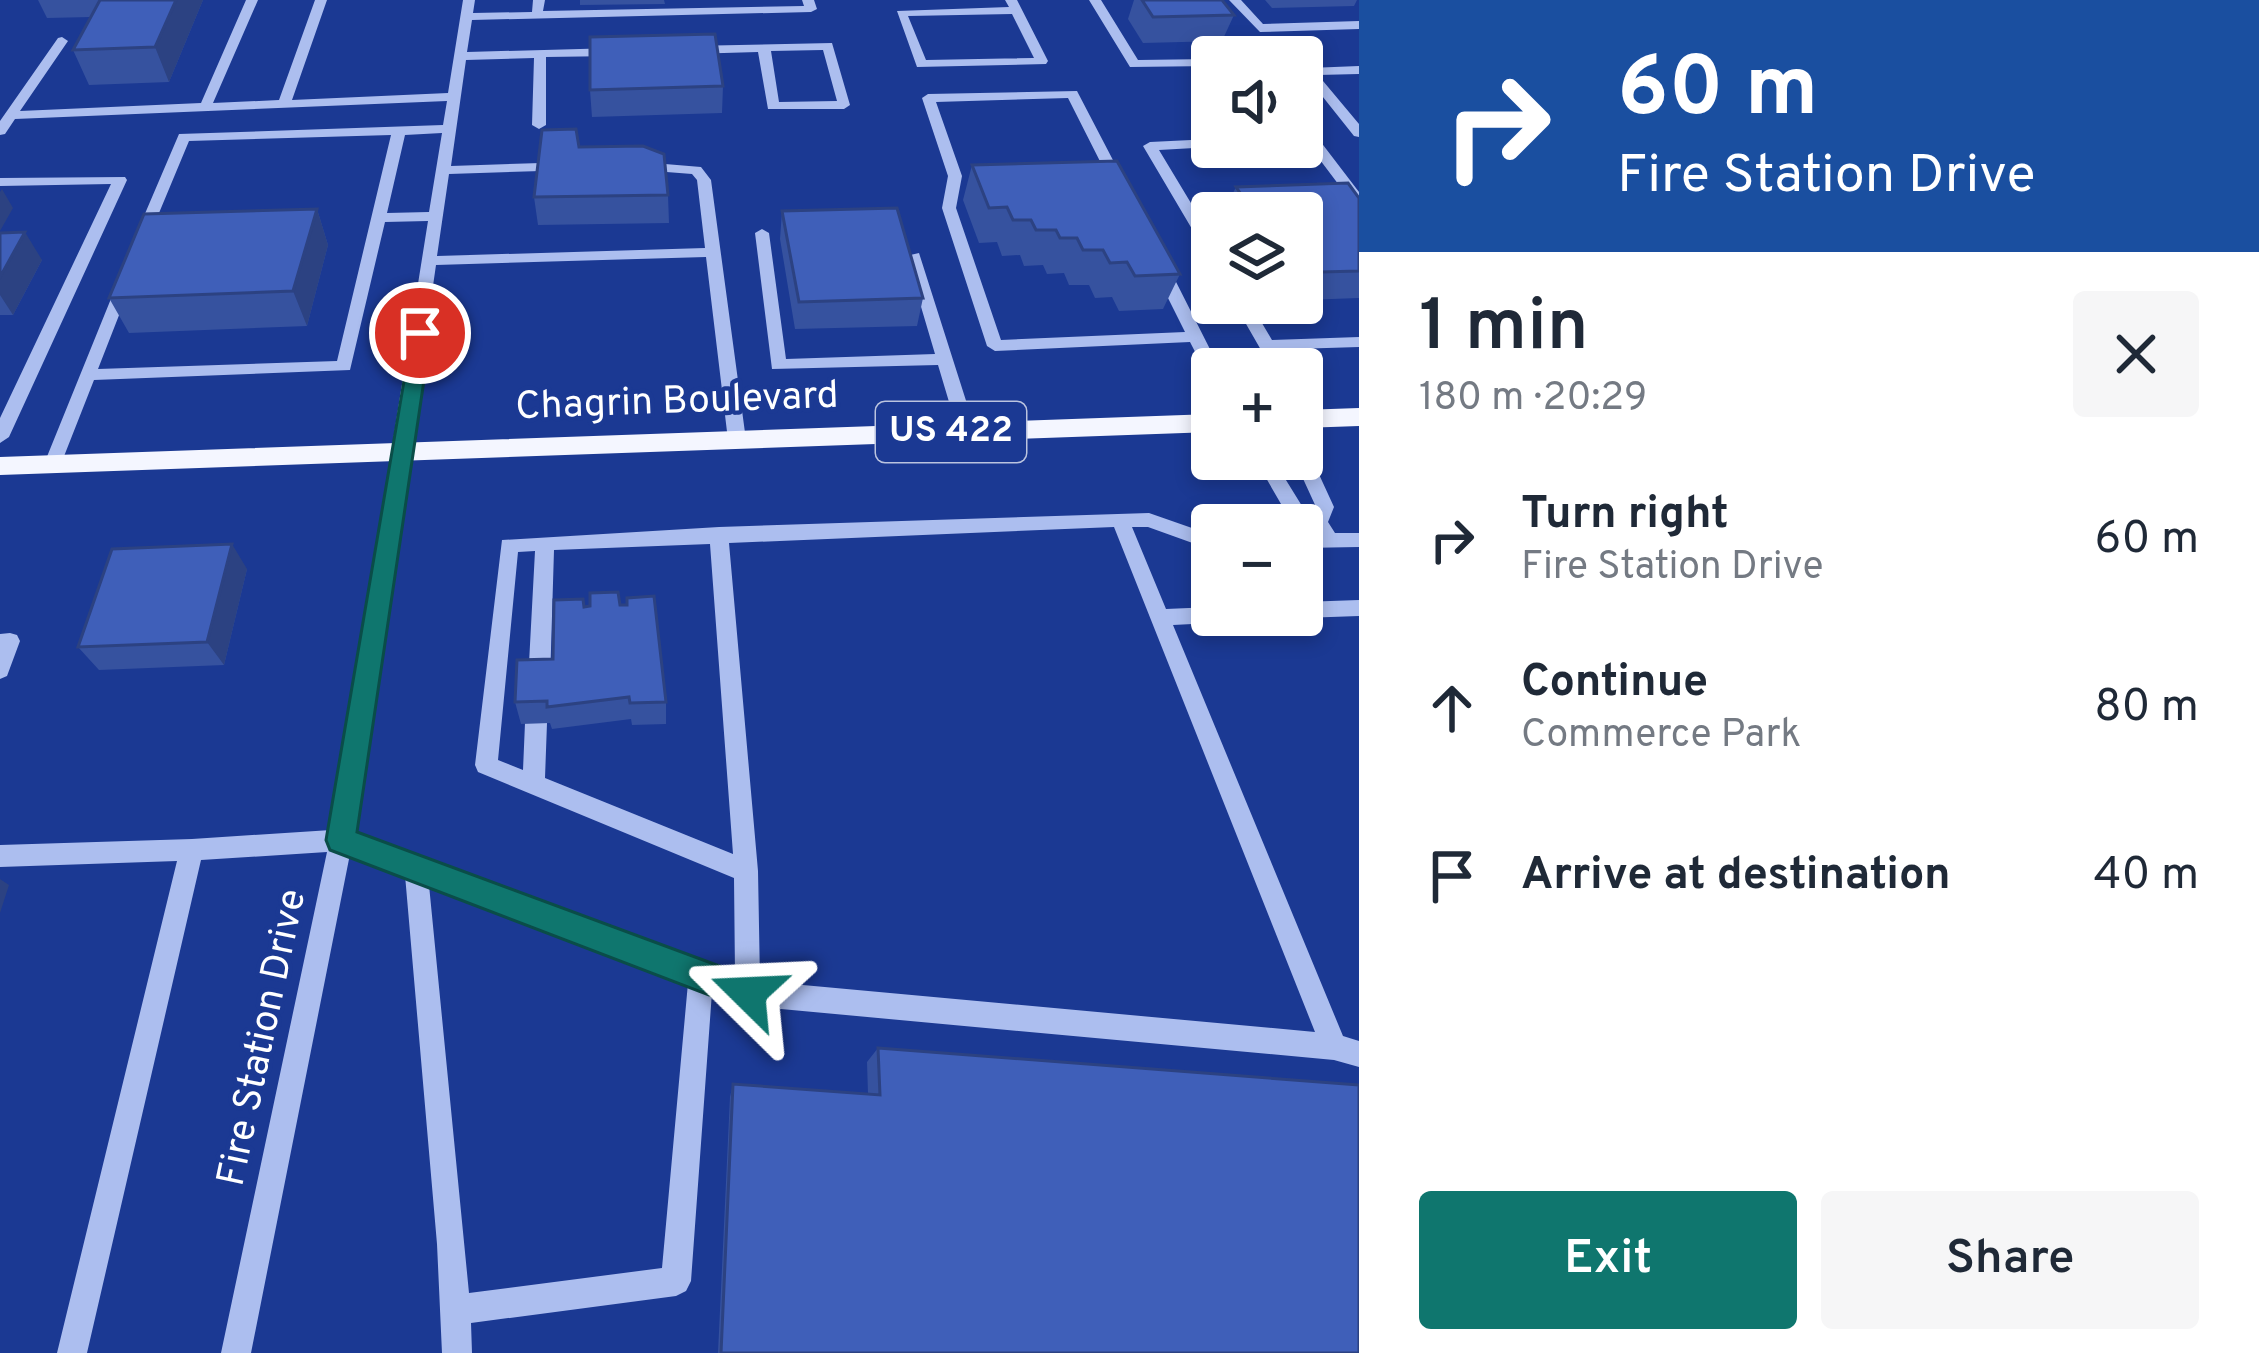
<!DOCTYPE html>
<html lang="en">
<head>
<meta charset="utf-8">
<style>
  body { margin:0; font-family:Overpass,sans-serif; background:#f6f6f7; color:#1f2937; height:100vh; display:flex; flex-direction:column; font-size:45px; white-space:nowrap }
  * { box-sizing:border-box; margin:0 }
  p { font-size:39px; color:#747a83 }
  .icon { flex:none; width:66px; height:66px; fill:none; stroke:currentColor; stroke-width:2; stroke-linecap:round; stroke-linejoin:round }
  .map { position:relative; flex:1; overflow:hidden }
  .panel { display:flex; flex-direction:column; background:#fff; width:900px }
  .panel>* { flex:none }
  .top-card { background:#1a4fa0; color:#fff; overflow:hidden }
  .buttons { position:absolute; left:1191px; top:36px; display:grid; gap:24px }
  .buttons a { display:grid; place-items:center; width:132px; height:132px; border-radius:12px; background:#fff; box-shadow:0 6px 18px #0003; font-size:60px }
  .pin { position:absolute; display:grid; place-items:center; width:102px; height:102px; color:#fff; margin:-51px; border:6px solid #fff; border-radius:50%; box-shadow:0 3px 12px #0007 }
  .me { position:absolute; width:132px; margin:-66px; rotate:291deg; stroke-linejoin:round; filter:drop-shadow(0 0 9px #0008) }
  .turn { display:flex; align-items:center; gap:42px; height:252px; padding:0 60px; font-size:54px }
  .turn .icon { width:156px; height:156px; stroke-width:2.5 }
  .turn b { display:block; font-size:84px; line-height:102px }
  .round { display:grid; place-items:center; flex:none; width:126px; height:126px; border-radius:12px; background:#f6f6f7 }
  .headline { display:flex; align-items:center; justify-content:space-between; height:204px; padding:0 60px }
  h1 { font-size:72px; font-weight:600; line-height:90px }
  .primary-button { display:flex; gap:24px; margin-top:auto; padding:24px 60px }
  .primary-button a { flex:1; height:138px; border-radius:12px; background:#0f766e; color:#fff; font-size:48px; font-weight:600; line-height:138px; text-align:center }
  .primary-button a+a { background:#f6f6f7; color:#1f2937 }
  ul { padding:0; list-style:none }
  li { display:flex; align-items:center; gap:36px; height:168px; padding:0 60px }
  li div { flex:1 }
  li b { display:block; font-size:45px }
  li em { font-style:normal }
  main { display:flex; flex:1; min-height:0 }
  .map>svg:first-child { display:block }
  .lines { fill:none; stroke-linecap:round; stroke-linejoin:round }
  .minor { fill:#acbeef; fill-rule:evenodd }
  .major { fill:#f4f6ff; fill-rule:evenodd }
  .wall { fill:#36529f }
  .shaded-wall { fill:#2c4282 }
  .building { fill:#3f5fb9; stroke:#2c4282; stroke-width:3 }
  .route { fill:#0f766e; stroke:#0a4d48; stroke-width:3 }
  .labels { text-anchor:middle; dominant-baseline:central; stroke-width:9; stroke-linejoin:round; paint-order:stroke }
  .shield { fill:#1b3993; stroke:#bbc4df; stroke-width:3 }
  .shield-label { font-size:36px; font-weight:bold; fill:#fff }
  .street-label { font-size:39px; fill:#fff; stroke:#1b3993 }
</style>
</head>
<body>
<main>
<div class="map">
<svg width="1359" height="1353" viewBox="0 0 1359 1353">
  <rect width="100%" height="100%" fill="#1b3993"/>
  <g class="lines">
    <path class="minor" d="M246,0H258L213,103L279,100L315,0H327L292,100L448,93L463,0H475L473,13L532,12L533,0H545L543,11L804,6L802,0H814L817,9L811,12L472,20L467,52L616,48L622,52L616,56L546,57V125L539,129L532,125L534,58L466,60L451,166L541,163L548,167L541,171L449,174L437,256L705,248L697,180L692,174L641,170L634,166L641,162L701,167L711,180L746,440L737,446L728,440L706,257L436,265L354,834L735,975L734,878L478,772L475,765L502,540L719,527L1149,513L1212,535V550L1148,527H1132L1166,609L1212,607V615H1222L1212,623L1173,625L1343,1036L1359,1041V1067L1334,1060L748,1006L712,992L691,1281L686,1291L676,1296L471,1323L472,1353H442L437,1244L405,875L350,854L251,1353H221L327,852L201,860L87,1353H57L177,861L0,867V845L192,839L331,830L428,221L385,222L350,370L94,380L59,469L53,470L44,464L119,279H129L132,282L98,369L337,361L391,135L189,141L149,237L137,240L135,237L179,134L443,125L447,101L15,119L5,134L0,135V121L58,38L62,37L68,41L20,111L201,103ZM442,133L429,212L387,213L405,135ZM1114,527L1315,1032L760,981L758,871L729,543ZM710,544L733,854L545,778L547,723L544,716L536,714L528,716L525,723L523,770L498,760L518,552L535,551L528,682L532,688H546L550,682L554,550ZM429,885L688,983L662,1268L469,1293Z
      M1005,0H1017L1048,61L1046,64L917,67L897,11L1009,7ZM1012,14L1034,58L926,60L908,16Z
      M1089,0H1101L1138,60L1211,59L1212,66L1130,67Z
      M1229,0H1241L1263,24L1359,21V29L1260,32Z
      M832,43L850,105L844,109H768L758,52L689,54L683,50L689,46ZM823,50L837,101L779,102L771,51Z
      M1359,66V74L1318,75L1359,124V137L1354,136L1303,72L1309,68Z
      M1077,91L1127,187L1125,190L1113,187L1068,98L936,102L962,176L956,208L1001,340L1185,332L1153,268L1161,263L1169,268L1220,369H1212V375L1206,373L1190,342L995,351L987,346L942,208L948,176L922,98L928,94Z
      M1302,137H1317L1359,192V206L1354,205L1308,144L1302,145Z
      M1212,139V147L1159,150L1212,238V255L1205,251L1143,146L1150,142Z
      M125,177L127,180L9,437L0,443V418L111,184L0,186V178Z
      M762,229L769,233L786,359L935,354L906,256L919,253L976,432L973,436H961L958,432L938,365L772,369L755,233Z
      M1234,303H1250L1272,340L1359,337V347L1261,350Z
      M1302,451L1311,457L1334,507L1328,522L1335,533H1359V547L1302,548V534L1315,533L1311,527L1288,516L1255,459H1273L1302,506L1313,512L1316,507L1294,459H1302Z
      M1359,600V616L1302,618L1295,615H1302V602Z
      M10,633L17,635L20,641L7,676L0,679V634Z"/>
    <path class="major" d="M1359,408V426L1302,428V410Z
      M1212,414V432L0,475V457Z"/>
  </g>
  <path class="wall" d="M38,0H203L169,82L89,85L73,50L91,17L47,18Z
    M580,0H664L665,4L580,5Z
    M1134,0H1222L1234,15L1222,41L1143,43L1128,19Z
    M1265,0H1357L1354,6L1272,8Z
    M723,86L722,113L592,117L590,90Z
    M972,165L1180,274L1163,309L1119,311L1112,297L1095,298L1089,285H1069L1064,273L1047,274L1043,265L1024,266L1020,255L1002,256L997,242L979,243L963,200Z
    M1236,187L1359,198V298L1304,300L1302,297V213H1223Z
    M668,195L669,223L538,225L534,197Z
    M317,209L328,245L307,326L129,333L109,298Z
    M782,211L923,298L917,326L795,329L780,239Z
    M0,233L42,260L13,315H0Z
    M247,569L224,665L99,670L78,647Z
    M620,605L666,702V724L632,725L631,719L552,729L550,723L521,724L515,702L553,659L584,607Z
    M878,1048L1359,1353H718L730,1097L733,1084L868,1094L867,1062Z"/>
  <path class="shaded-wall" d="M176,0H203L169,82L155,47Z
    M2,189L13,208L0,231V192Z
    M317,209L328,245L307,326L293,291Z
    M25,232L42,260L13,315L0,295V277Z
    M232,544L247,569L224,665L207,642Z
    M0,879L9,885L0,913Z"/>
  <path class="building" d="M100,0H176L155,47L73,50Z
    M1142,0H1222L1234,15L1153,17Z
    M715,34L723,86L590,90V37Z
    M576,129L579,147L643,146L664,154L668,195L534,197L542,130Z
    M1117,161L1180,274L1135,276L1127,262L1110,263L1103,250H1083L1077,238H1060L1056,230H1036L1031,220H1013L1007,207L989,208L972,165Z
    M1348,183L1359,198V271L1321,272L1317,266L1302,267V213H1254L1236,187Z
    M897,208L923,298L799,302L782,211Z
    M317,209L293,291L109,298L144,214Z
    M25,232L0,277V233Z
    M232,544L207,642L78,647L112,549Z
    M618,592L620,605H627V598L654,596L666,702L630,703L629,697L547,707V701L515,702L517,660L553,659L554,600L583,599L584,607L590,606V593Z
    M878,1048L1359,1085V1353H721L733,1084L880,1095Z"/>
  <path class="route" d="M413,328L431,333L357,832L760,981L765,993L760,1005L748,1010L330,850L326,840Z"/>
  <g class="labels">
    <rect class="shield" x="876" y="402" width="150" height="60" rx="9"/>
    <g class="shield-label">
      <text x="951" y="432">US 422</text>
    </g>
    <g class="street-label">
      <text transform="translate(677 403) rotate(-2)">Chagrin Boulevard</text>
      <text transform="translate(264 1038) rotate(-78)">Fire Station Drive</text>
    </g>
  </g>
</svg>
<div class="buttons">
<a><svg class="icon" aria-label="sound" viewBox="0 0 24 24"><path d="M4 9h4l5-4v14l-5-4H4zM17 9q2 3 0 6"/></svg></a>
<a><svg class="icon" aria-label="layers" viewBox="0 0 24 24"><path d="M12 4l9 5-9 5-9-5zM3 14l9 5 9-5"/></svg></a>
<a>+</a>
<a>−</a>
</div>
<div class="pin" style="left:420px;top:333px;background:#d93025"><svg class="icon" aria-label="arrive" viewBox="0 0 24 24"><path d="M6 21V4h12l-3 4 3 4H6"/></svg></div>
<svg class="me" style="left:748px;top:993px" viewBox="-20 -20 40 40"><path d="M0-17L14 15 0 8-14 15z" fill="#0f766e" stroke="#fff" stroke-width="4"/></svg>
</div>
<section class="panel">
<div class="top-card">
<div class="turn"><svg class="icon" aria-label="right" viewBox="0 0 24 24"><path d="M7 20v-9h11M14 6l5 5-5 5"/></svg><div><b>60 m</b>Fire Station Drive</div></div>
</div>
<div class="headline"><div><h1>1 min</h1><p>180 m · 20:29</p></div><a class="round"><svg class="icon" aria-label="close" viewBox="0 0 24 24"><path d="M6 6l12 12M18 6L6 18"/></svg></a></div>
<ul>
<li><svg class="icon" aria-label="right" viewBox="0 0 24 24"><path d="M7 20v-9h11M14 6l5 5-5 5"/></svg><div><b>Turn right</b><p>Fire Station Drive</p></div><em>60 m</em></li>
<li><svg class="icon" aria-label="ahead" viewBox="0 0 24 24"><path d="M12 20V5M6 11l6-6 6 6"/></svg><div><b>Continue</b><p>Commerce Park</p></div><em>80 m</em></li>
<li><svg class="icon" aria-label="arrive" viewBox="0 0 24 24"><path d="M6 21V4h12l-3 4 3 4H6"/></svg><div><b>Arrive at destination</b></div><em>40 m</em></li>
</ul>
<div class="primary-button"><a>Exit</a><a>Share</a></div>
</section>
</main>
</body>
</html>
